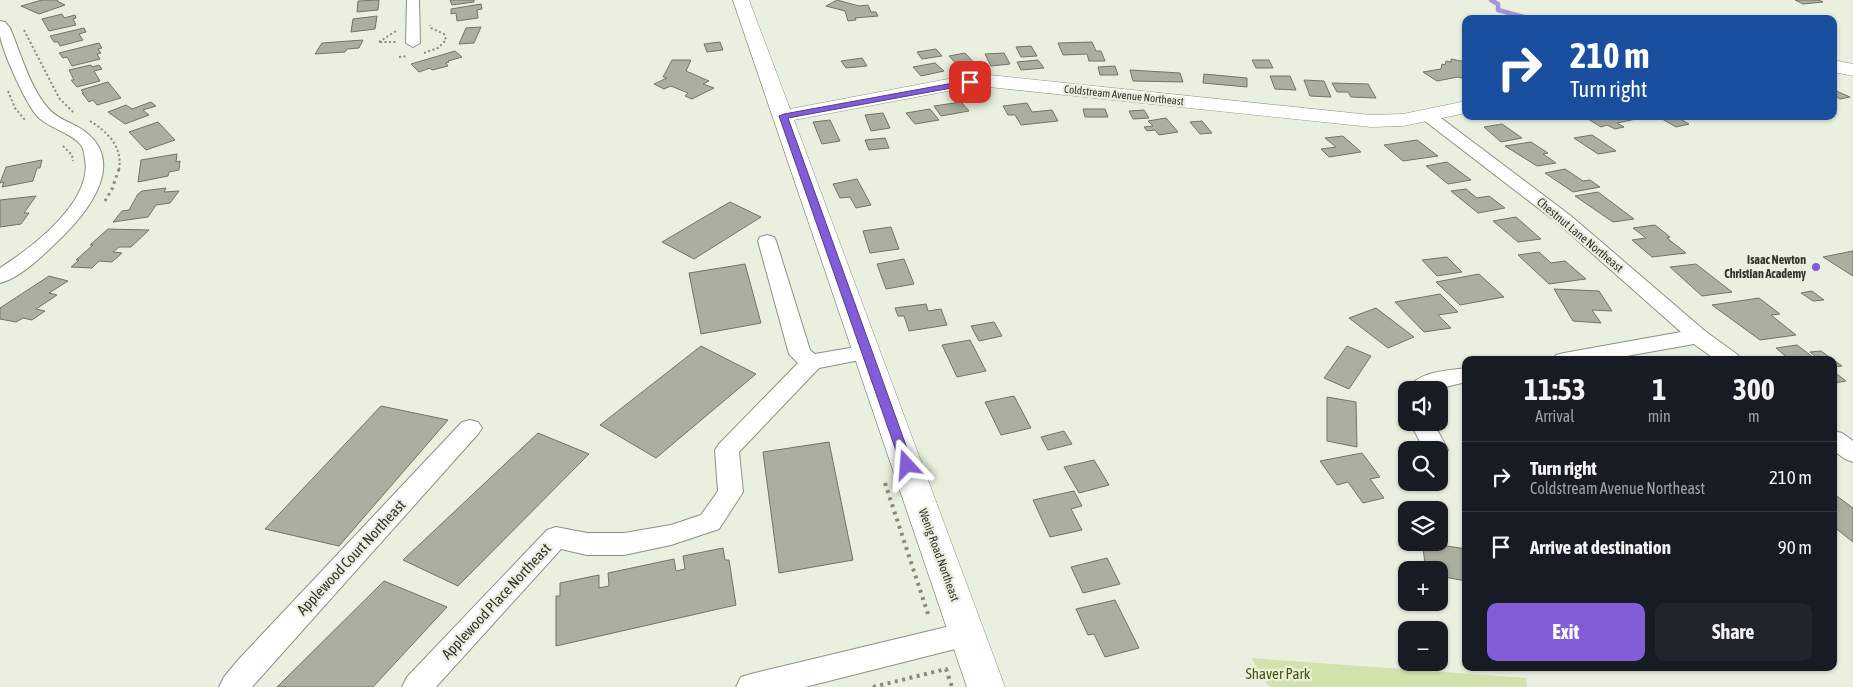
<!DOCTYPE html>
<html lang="en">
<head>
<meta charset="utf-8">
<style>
  body { margin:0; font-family:"Asap Condensed",sans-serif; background:#20242c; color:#f1f3f6; height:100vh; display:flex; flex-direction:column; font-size:19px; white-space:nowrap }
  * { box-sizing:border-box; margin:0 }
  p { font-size:16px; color:#9ea1a6 }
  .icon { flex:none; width:28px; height:28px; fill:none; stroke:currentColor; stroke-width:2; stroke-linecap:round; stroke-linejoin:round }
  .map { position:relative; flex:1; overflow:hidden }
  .panel { position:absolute; left:1462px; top:356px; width:375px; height:315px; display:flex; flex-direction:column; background:#171b24; border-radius:10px; box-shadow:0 1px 4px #0004 }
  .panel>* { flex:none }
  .guide { position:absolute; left:1462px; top:15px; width:375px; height:105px; border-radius:10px; box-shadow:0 1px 4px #0004; background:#1a4fa0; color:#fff; overflow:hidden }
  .tools { position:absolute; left:1398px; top:381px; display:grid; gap:10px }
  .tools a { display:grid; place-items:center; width:50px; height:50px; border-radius:10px; background:#171b24; box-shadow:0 1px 4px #0004; font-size:25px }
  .pin { position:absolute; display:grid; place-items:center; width:42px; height:42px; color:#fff; margin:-21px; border-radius:10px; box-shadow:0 2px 8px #0006 }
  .me { position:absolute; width:55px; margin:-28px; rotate:341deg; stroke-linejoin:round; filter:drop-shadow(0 0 4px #0008) }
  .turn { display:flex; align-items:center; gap:18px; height:105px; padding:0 25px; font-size:22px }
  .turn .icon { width:65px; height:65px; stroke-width:2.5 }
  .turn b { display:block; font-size:35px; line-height:42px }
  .eta { display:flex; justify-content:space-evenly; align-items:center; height:85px; text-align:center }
  .eta b { font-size:30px; font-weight:700; line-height:35px }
  .cta { display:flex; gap:10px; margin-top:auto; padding:10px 25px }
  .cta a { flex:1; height:58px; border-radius:10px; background:#825dd7; color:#fff; font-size:20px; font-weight:700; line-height:58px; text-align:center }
  .cta a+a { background:#20242c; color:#f1f3f6 }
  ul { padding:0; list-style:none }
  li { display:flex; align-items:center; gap:15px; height:70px; padding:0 25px; border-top:1px solid #363941 }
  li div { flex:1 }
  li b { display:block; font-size:19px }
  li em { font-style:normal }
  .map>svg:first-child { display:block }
  .green { fill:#d1e2ad }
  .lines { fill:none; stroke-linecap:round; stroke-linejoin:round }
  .stream { stroke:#a394d7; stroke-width:4.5 }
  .building { fill:#aab0a0; stroke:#707566 }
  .street-casing { stroke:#8c9182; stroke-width:2 }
  .secondary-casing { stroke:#8c9182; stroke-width:1 }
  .path-far2 { stroke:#868a7f; stroke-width:2; stroke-dasharray:2 2.5; stroke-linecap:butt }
  .path-far1 { stroke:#868a7f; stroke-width:3; stroke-dasharray:2.5 4; stroke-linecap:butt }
  .path { stroke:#868a7f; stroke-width:4; stroke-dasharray:3 4.5; stroke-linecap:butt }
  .street { fill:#fff; fill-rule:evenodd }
  .secondary { fill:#fff; fill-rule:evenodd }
  .route { fill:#825dd7; stroke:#543c8c }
  .poi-dot { fill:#825dd7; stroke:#eaf0e0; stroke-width:2 }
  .labels { text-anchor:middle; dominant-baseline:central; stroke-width:4.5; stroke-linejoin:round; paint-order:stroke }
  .far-street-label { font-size:11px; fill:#33362f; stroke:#eaf0e0 }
  .street-label { font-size:12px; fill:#33362f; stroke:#eaf0e0 }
  .poi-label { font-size:12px; font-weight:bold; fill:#33362f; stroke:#eaf0e0; text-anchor:end }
  .near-street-label { font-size:15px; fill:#33362f; stroke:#eaf0e0 }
  .near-park-label { font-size:15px; fill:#465805; stroke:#eaf0e0 }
</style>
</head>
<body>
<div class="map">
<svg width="1853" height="687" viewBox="0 0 1853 687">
  <rect width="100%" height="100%" fill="#eaf0e0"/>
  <path class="green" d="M1251,658L1526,678L1527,687H1269Z"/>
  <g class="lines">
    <path class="stream" d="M1491,0L1498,4V10L1531,19"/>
  </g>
  <path class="building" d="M42,0H58L57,1L65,5L39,14L21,6Z
    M379,0L378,10L357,12L358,1Z
    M450,0H474V2L452,5Z
    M837,0L859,6L868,5L871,12H876L878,16L855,18L856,20L848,21L845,11L826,6Z
    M1795,0H1819L1823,2L1803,4Z
    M481,4L482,9L477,10L478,18L457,21L456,13L451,14V9Z
    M62,14L64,18L75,15L76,18L73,19L76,25L49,31L42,19Z
    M377,16L375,29L351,32L353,19Z
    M481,27L474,43L459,44L466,28Z
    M84,28L86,32L79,34L83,40L60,46L58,42H54L50,36Z
    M363,40L359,48L347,49L345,52L315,54L322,43Z
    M720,42L723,50L707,52L704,44Z
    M1092,42L1096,51H1101L1105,61H1089L1087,54L1063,55L1058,43Z
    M99,43L102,48L98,49L101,53L97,54L100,59L72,66L67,57L63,58L59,53Z
    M1031,46L1037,56L1021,57L1016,47Z
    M936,49L942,56L922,59L917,52Z
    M455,51L462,57L448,61L449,62L446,63L448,66L432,70L430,68L419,72L411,64Z
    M965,53L976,65L960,68L949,56Z
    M1004,53L1010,64L991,66L985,54Z
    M862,58L867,66L846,68L841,61Z
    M1451,59L1466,62V79L1458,77L1437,81L1423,72L1441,69L1442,64L1445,65L1446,61L1451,62Z
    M672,60H691L686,71L709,81L703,84L714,88L692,99L685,96L688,93L671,86L664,89L654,84L667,78L663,77Z
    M1038,60L1044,68L1021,70L1017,62Z
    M1252,60H1269L1273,68H1256Z
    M935,63L944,71L921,76L913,67Z
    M91,65L92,67L99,65L102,69L94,71L100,81L77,87L71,80H74L69,70Z
    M1115,66L1118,75H1100L1098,67Z
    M1130,70L1180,73L1183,82L1133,81Z
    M1204,74L1247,78V87L1203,83Z
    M1270,76H1290L1296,90L1275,89Z
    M1304,80L1324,81L1331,97L1310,96Z
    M108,82L121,98L97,105L93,100L89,102L82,93H84L81,90Z
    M1332,83L1368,84L1376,98L1351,97L1348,92H1337Z
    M1834,90L1850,97L1840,99L1834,96Z
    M151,102L156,106L143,110L149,115L125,124L108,112L126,105L132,109Z
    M961,102L969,111L941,116L934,106Z
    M1027,103L1032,112L1052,110L1058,121L1021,125L1015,115H1008L1003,106Z
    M930,109L939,120L915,124L906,113Z
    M1083,109H1105L1108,117H1085Z
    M1144,110L1149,118L1133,119L1129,111Z
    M883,113L890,128L871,131L865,115Z
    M1583,116H1635L1637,117L1636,119L1617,123L1624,127L1615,129L1607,125L1601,127Z
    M1657,116H1675L1689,124L1676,127Z
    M1166,118L1178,132L1159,135L1155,130L1147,131L1144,127L1153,126L1148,121Z
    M830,120L840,141L822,144L813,122Z
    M1202,121L1212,133L1200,134L1190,122Z
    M158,122L175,140L146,150L129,132Z
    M1502,124L1522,138L1501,142L1484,127Z
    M1592,135L1616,151L1598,154L1574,138Z
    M1343,136L1361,152L1329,157L1321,149L1336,147L1325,138Z
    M885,138L889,148L869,150L865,140Z
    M1417,140L1438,156L1403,161L1384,145Z
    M1531,142L1548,153L1543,154L1556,163L1537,166L1505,146Z
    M177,154L176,162L180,161L179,170L169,172L168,176L138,182L141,160Z
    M42,160L40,168H37L33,181L2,187L4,182L0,183L6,167Z
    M1447,162L1471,180L1448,184L1426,166Z
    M1565,169L1583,181L1590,180L1600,187L1573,192L1545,173Z
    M857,179L871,205L856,208L850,197L840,198L833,184Z
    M166,188L164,192L179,191L170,203L156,205L148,217L113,222L122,211L129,210L138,194L142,191Z
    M1466,189L1477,198L1489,196L1505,208L1478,213L1451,191Z
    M1598,192L1634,219L1613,222L1575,196Z
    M36,196L24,213H29L21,224L0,227V200Z
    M730,202L761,217L694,259L662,242Z
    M1516,217L1541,239L1518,242L1493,221Z
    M1655,225L1670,237L1667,238L1686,253L1652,257L1632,240L1646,238L1633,228Z
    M891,227L899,249L870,253L863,231Z
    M108,229L149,230L131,247H119L113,252L122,253L112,262L99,261L92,268L71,267L79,260H76L93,245H90Z
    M1853,251V276L1823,257Z
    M1539,252L1551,263L1565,261L1586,279L1549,284L1518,255Z
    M1447,257L1462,272L1437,276L1422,260Z
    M904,259L914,284L886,289L877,264Z
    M745,264L761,323L701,334L689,273Z
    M1696,264L1732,292L1702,296L1670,267Z
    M1479,274L1504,297L1460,305L1436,282Z
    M49,276L68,281L49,293L57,295L36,309L45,311L32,320L23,318L16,322L0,319V308Z
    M1554,289L1599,291L1612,311L1592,310L1601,323L1573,321Z
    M1812,291L1824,300L1813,301L1801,293Z
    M1440,294L1458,312L1438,315L1451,328L1424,332L1395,302Z
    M1759,298L1780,314L1771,315L1796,335L1760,340L1712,305Z
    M926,304L928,311L941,309L947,325L909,331L904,316H898L895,308Z
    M1376,308L1414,337L1388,348L1349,318Z
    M994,322L1002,336L979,341L971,326Z
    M970,340L986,371L957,377L942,345Z
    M1797,345L1814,358L1816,357L1810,352L1821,351L1842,366L1834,367V360H1790L1776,348Z
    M701,346L756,374L656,458L600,425Z
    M1347,346L1371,356L1349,389L1324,378Z
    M1834,372L1846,381L1834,383Z
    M1014,396L1031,428L1001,435L985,402Z
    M1327,397L1356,402L1357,447L1327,441Z
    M381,406L448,420L339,546L265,529Z
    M1064,431L1072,444L1048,450L1041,437Z
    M538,433L589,454L458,586L403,560Z
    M829,442L853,560L779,573L763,452Z
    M1362,453L1380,477L1370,479L1384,498L1363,503L1348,482L1337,485L1320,461Z
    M1094,460L1109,485L1079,493L1064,467Z
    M1074,491L1082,506L1071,509L1082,530L1050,537L1033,500Z
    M1834,494L1853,508V542L1834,527Z
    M1422,542L1466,549V581L1439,576V570H1426Z
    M723,548L725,560H729L736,605L556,646V596H560V583L599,575V588L609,586L608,573L674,559L676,571L685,569L683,556Z
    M1107,558L1120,584L1083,593L1071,567Z
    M384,581L447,607L373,687H277Z
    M1115,600L1139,648L1105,657L1094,634L1088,635L1076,609Z"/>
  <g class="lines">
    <defs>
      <path id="street" d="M407,0H419L420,43L413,47L406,43Z
        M0,21L5,22L10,28C21,54 29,85 47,107C58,121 76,123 88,134C124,165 88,211 64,235C48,251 21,278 0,283V268C31,248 93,202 85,159C84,154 84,149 81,145C70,132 51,129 39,118C27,107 3,53 0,36C0,31 0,26 0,21Z
        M1427,110L1433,112L1571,216L1705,331L1738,355L1741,360H1716L1694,344L1604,360H1553L1556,355L1564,353L1681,332L1559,224L1421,118L1419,115L1421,112Z
        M767,235L774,237L776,241L810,350L815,354L867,345L875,347L878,352L875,357L819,368L739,452L743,492L719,529L671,545L624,555H587L561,549L436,687H402L407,677L547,530L556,527L587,533H624L671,525L701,515L718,491L715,450L719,444L798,363L789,354L758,241L760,237Z
        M1466,368V382L1433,390H1407C1418,371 1446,371 1466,368Z
        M470,420L478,422L482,428L478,434L252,687H219L224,677L238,660L462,422Z
        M1410,422H1433L1448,450L1444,456L1439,458V450H1424Z
        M1834,431L1842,433L1853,441V462L1845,459L1834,451Z
        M967,622L977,625L981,634L977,643L967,646L805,687H736L741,677L751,674Z"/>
      <path id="secondary" d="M733,0H749L790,109L948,79L989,75L1371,115L1403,114L1466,101V113L1403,126L1371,127L989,87L948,91L794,120L1005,687H967Z
        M1834,60L1853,64V76L1834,72Z"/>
    </defs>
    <use href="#street" class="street-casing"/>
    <use href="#secondary" class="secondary-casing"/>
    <path class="path-far2" d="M24,30L59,98L73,112
      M379,42L396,31
      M380,42H396
      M424,53L438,48L446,40L444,34L431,28L430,25
      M399,57L408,56
      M8,91L15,108L25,120
      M90,121C108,132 123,147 119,170
      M63,146L72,155L73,161"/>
    <path class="path-far1" d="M105,201L112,189L119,169"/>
    <path class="path" d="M885,483L928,614
      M873,687L946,669L952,687"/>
    <use href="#street" class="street"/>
    <use href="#secondary" class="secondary"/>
  </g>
  <path class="route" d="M970,80L974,82L973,84L788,118L913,465L912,468H902L901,465L779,116L784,114Z"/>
  <circle class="poi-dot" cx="1816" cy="267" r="5"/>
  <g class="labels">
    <g class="far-street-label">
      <text transform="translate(1124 95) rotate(6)">Coldstream Avenue Northeast</text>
    </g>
    <g class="street-label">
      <text transform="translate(1580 235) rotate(40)">Chestnut Lane Northeast</text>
      <text transform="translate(939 555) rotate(70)">Wenig Road Northeast</text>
    </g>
    <g class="poi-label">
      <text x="1806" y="260">Isaac Newton<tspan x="1806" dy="14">Christian Academy</tspan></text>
    </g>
    <g class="near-street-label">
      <text transform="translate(351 557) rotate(-47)">Applewood Court Northeast</text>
      <text transform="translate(496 601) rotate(-47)">Applewood Place Northeast</text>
    </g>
    <g class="near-park-label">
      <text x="1278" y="673">Shaver Park</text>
    </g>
  </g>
</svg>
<div class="tools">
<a><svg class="icon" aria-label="sound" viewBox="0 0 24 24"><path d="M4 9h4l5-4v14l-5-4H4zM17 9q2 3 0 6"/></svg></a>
<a><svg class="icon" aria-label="search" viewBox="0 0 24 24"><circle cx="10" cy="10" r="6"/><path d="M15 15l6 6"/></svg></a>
<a><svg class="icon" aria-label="layers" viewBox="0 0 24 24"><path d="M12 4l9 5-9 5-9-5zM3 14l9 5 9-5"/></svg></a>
<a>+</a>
<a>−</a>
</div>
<div class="pin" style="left:970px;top:82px;background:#d93025"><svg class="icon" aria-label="arrive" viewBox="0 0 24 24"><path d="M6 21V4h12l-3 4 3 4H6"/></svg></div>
<svg class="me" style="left:907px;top:465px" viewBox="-20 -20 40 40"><path d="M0-17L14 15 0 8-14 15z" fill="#825dd7" stroke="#fff" stroke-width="4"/></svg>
<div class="guide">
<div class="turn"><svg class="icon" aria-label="right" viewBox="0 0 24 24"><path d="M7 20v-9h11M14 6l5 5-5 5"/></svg><div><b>210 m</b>Turn right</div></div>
</div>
<section class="panel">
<div class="eta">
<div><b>11:53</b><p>Arrival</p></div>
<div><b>1</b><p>min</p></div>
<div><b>300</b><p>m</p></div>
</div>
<ul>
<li><svg class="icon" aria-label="right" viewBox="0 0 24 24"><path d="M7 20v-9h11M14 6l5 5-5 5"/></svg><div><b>Turn right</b><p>Coldstream Avenue Northeast</p></div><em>210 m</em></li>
<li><svg class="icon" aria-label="arrive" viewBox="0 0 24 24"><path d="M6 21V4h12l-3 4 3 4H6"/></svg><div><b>Arrive at destination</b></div><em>90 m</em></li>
</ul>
<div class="cta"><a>Exit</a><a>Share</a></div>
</section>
</div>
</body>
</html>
